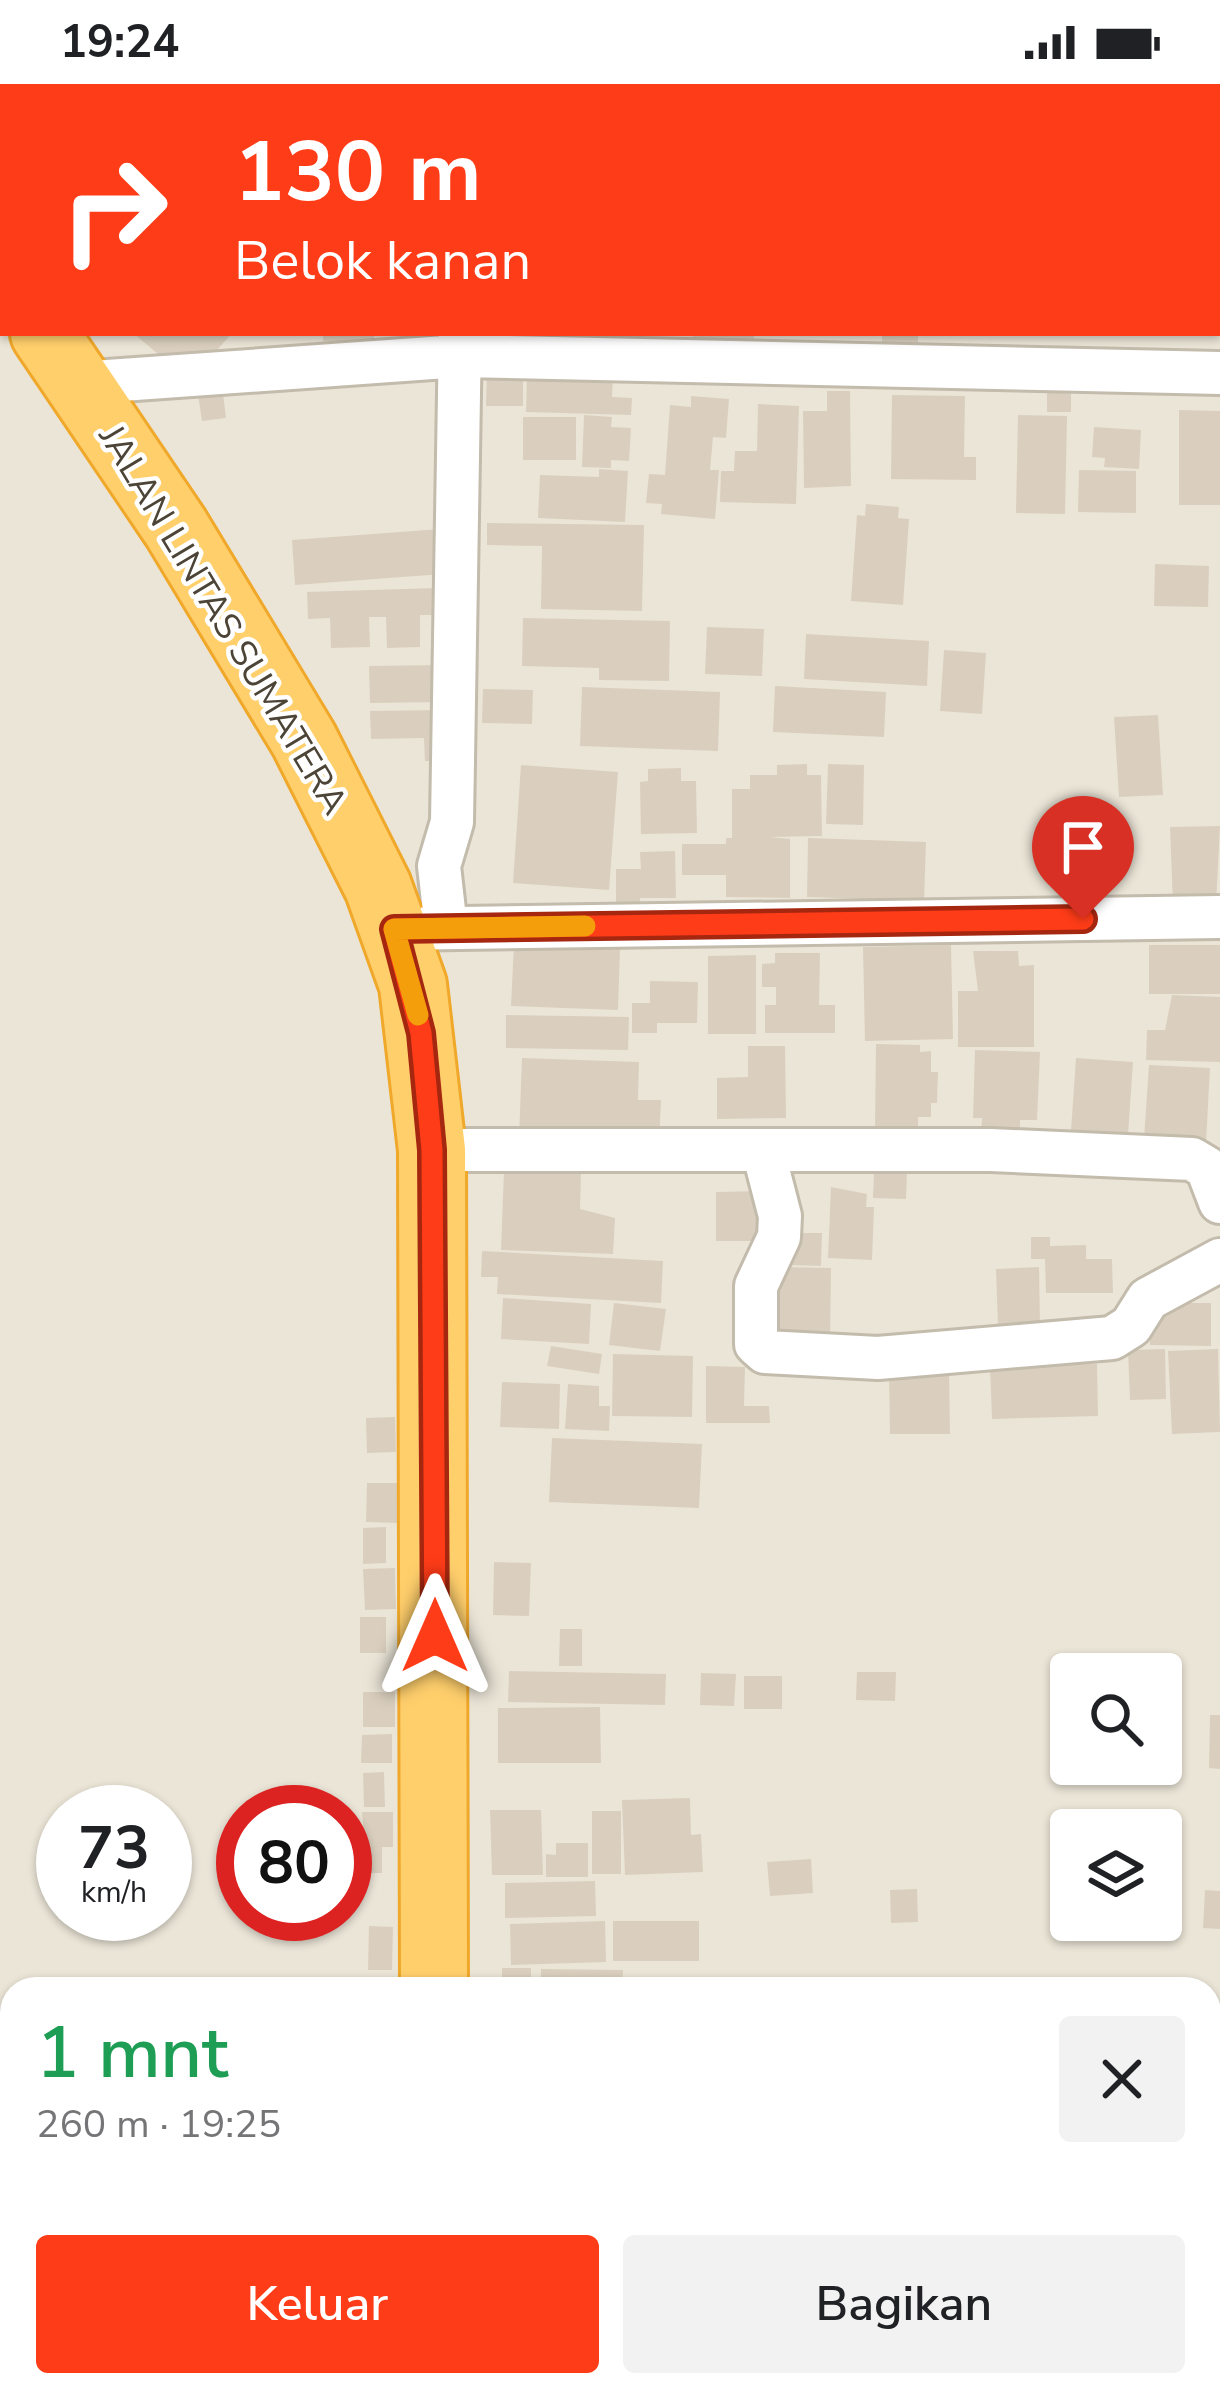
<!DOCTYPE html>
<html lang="id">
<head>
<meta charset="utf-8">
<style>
  body { margin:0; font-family:"Nunito Sans",sans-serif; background:#f2f2f2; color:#202124; height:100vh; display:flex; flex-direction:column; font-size:45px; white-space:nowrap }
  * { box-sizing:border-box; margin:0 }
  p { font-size:39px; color:#757577 }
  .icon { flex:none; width:66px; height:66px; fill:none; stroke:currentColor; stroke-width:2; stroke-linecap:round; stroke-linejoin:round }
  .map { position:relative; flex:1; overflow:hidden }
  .side { position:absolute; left:0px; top:1893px; width:1221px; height:420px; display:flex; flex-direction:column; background:#fff; border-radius:36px 36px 0 0; box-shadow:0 3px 9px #0004 }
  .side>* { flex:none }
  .banner { position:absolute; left:0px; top:0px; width:1221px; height:252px; box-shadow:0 3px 9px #0004; background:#ff3c18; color:#fff; overflow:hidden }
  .fabs { position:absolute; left:1050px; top:1569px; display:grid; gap:24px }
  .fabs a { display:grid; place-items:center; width:132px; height:132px; border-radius:12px; background:#fff; box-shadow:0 3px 9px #0004; font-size:60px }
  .speed { position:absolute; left:36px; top:1701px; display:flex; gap:24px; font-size:60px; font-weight:700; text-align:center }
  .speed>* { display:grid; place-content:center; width:156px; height:156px; border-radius:50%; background:#fff; box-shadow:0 3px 9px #0004; line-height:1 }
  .speed small { font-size:30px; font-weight:400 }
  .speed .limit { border:18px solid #d22; background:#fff; color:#111 }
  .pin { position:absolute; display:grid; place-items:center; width:102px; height:102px; color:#fff; margin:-123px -51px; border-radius:50% 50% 50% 0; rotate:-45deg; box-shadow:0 0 12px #0007 }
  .pin .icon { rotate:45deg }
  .me { position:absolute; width:132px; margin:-66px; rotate:0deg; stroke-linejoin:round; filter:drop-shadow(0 0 9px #0008) }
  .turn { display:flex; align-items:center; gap:42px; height:252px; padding:0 36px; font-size:54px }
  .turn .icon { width:156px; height:156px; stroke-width:2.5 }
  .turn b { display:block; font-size:84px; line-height:102px }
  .round { display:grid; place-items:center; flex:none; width:126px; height:126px; border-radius:12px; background:#f2f2f2 }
  .head { display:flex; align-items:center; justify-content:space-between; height:204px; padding:0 36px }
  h1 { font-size:72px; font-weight:600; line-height:90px; color:#1e9e55 }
  .primary-button { display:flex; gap:24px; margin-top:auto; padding:24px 36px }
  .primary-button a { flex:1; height:138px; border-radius:12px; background:#ff3c18; color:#fff; font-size:48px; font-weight:600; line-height:138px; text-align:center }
  .primary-button a+a { background:#f2f2f2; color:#202124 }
  .status { display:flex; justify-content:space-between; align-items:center; height:84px; padding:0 60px; background:#fff; direction:ltr }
  .status svg { height:33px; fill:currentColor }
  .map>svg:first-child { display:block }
  .residential { fill:#ebe5d7; fill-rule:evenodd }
  .building { fill:#dacfbe }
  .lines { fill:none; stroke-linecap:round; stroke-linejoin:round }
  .street-casing { stroke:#c3bbab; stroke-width:48 }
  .highway-casing { stroke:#f0a82b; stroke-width:72 }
  .street { stroke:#fff; stroke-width:42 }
  .highway { stroke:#ffcf6c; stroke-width:66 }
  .route-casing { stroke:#a62710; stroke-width:30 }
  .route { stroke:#ff3c18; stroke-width:21 }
  .slow { stroke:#f59e0b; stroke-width:21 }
  .labels { text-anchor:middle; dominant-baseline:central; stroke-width:9; stroke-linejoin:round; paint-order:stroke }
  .street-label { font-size:36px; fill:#4c4436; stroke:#fff }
</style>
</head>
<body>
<div class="status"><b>19:24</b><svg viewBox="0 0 49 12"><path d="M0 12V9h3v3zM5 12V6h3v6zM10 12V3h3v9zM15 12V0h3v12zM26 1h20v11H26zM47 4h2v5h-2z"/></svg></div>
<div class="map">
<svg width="1220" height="2313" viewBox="0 0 1220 2313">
  <rect width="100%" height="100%" fill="#f6f3ea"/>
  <path class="residential" d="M0,0H1220V2313H0ZM3,3H1218V249H3ZM1071,1590H1161V1680H1071ZM63,1728H165V1830H63ZM243,1728H345V1830H243ZM1071,1746H1161V1836H1071ZM12,1905H1209V2301H12Z"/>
  <path class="building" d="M133,249H232L197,289L170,280Z
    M323,249H374V257H323Z
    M693,249H754V258H693Z
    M882,249H918V260H882Z
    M487,279L523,291V322H486Z
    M527,290L613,293L612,313L632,314L631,331L526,328Z
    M222,301L226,334L202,337L197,304Z
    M1047,302H1071V328H1047Z
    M827,307H850L851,402L804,404L803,327H827Z
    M892,311L965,312L964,373H976V396L891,395Z
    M691,312L729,315L726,354L713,353L710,386H719L715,435L661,430L662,420L646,419L649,390L665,391L670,321L691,323Z
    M758,320L799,322L796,420L720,418L721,387H734L735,367H757Z
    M1179,326L1220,327V421H1179Z
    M584,331L612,333L611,343L631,344L629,377L611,376V384L582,383Z
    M1018,331L1067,332L1065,430L1016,429Z
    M523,333H576V376H523Z
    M1094,343L1141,346L1139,385L1104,383L1105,374L1092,373Z
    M599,385L628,387L625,438L538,434L540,391L599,393Z
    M1079,386L1136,387V429L1078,428Z
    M866,420L899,423L898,434L909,435L903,521L851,517L857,431L865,432Z
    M487,439L644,441L642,527L541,525L542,462L487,461Z
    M440,445L443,490L295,501L292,456Z
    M1155,480L1209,482L1208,523L1154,522Z
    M436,504L438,531H420V563L387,564L386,533H369L370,563L331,564L330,534L308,535L307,508Z
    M523,534L670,537L669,597L599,596V584L522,582Z
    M707,543L764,545L762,592L705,590Z
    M806,550L929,557L927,602L804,595Z
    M944,566L986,569L982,630L940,627Z
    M443,581L444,618L370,619L369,582Z
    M775,602L886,608L884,653L773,648Z
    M582,603L720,608L718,667L580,662Z
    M483,605L533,606L532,640L482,639Z
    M443,626V677H425L424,654L371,655L370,627Z
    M1158,631L1163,711L1119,713L1114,633Z
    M807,680V691H821L822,752L769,753L790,755V814L726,813V791H682V760H726V754H732V705H750V691H777V681Z
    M828,680L864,681L863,741L826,740Z
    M521,681L618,688L609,806L513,799Z
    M681,684V697H696L697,749L641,750L640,698L648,697V685Z
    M1220,742L1216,821L1173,822L1170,743Z
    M808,754L926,758L924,817L807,813Z
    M675,767L676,814H640V824H616V785H641L640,768Z
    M514,860L620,864L618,926L511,922Z
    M951,861L953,955L865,957L863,863Z
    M1149,861H1220V910H1149Z
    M973,867H1018L1019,882L1034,881V963H958V907H978Z
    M775,869H820L819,921H835V949H765V921H776V903H762V880L775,879Z
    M756,871V950H708V872Z
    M650,897L698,898L697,939H657V949H632V919H650Z
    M1172,911L1220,913V978L1146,976L1147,946H1165Z
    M506,931L629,933L628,966L506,964Z
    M876,960L920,961V968L931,967V988H938L937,1019H931V1033H918V1043L875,1042Z
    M748,962H785L786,1034L717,1035V994L748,993Z
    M975,966L1040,968L1037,1036H1020V1053L981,1052L982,1034H973Z
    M522,974L639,978L638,1016H661L659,1060L519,1054Z
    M1076,974L1133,978L1128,1051L1071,1047Z
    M1149,981L1210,984L1206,1058L1144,1055Z
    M504,1086L581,1089L580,1125L615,1134L613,1170L501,1166Z
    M874,1089H907L906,1115L873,1114Z
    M831,1103L867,1110L866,1123H874L872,1176L828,1174Z
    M759,1107L758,1157H716V1108Z
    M788,1149H822L821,1182L788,1181Z
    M1031,1153H1050V1162L1086,1161V1175H1112L1113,1209H1046L1045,1175H1031Z
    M482,1167L663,1177L661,1219L497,1210L498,1193H481Z
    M779,1183L831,1184L830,1260L768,1259Z
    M1039,1183L1040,1241L998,1242L996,1185Z
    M503,1214L591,1220L589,1260L501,1255Z
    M614,1219L666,1225L660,1267L609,1261Z
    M1150,1219H1211V1262L1150,1261Z
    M551,1262L602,1270L599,1290L547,1282Z
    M1165,1265L1166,1315L1130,1316L1128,1266Z
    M1218,1265L1220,1348L1172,1350L1168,1267Z
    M613,1270L693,1272L692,1333L612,1332Z
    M1097,1280L1098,1332L992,1335L990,1282Z
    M706,1282L745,1283L744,1322H769L770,1339H706Z
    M949,1286L950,1350H890L889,1287Z
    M502,1298L560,1300L559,1345L500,1343Z
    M568,1300L599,1302V1322H610L609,1347L565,1345Z
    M395,1333L396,1368L367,1369L366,1334Z
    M552,1354L702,1360L699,1424L549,1418Z
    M367,1399H400L399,1439L366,1438Z
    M386,1443V1479L363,1480V1444Z
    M494,1478L531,1479L529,1532L493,1531Z
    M395,1484L396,1525L365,1526L363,1485Z
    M360,1533H386V1569H360Z
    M560,1545H582V1582H559Z
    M509,1587L666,1590L665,1621L508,1618Z
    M857,1588H896L895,1617L856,1616Z
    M701,1589L736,1590L734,1622L700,1621Z
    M744,1592H782V1625H744Z
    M363,1608H395V1643H363Z
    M600,1623L601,1679H498V1624Z
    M1210,1631H1220V1685L1209,1684Z
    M392,1650V1679H361L362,1651Z
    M384,1688L385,1723H364L363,1689Z
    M690,1714L691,1751L701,1750L703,1788L625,1791L622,1716Z
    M490,1726H541L543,1791H492Z
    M592,1727H621V1790H592Z
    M362,1728H393V1763H382V1789H368Z
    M556,1759H588V1793H546V1770L556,1771Z
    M811,1775L813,1809L770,1812L767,1778Z
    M595,1797L596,1832L505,1834V1799Z
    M917,1805L918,1838L891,1839L890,1806Z
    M1205,1806L1220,1807V1845L1203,1844Z
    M605,1837L606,1878L511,1881L510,1840Z
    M613,1837H699V1877H613Z
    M369,1842L393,1843L392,1886H368Z
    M502,1884H531V1905H502Z
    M541,1885L623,1886L622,1905H541Z
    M1209,2135H1220V2239H1209Z
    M523,2301H580V2306L523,2305Z
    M777,2301H850V2313H776Z
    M896,2301H941V2313H895Z
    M950,2301H1008V2313H950Z
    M1013,2301H1060V2313H1013Z
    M1065,2301H1112V2313H1066Z"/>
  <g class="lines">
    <defs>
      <path id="street" d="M128,3L130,0
        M467,3L468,0
        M79,299L460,272L1220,289
        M446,844L439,782L452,738L460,249
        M394,845L1220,833
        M432,1066H991L1192,1075L1207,1084L1220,1118
        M764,1070L780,1132L779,1153L756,1202V1260L765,1268L878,1274L1112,1254L1131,1242L1148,1215L1220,1176
        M1212,2313L1214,2257"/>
      <path id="highway" d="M0,183L3,188
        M44,249L176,444L304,656L378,803L413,901L432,1066L434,1905
        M430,2313V2301"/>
    </defs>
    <use href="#street" class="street-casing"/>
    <use href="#highway" class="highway-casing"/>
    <use href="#street" class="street"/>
    <use href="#highway" class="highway"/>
  </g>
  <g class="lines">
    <defs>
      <path id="route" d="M435,1552L432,1066L421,949L394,845L1083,835"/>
    </defs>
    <use href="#route" class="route-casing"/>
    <use href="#route" class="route"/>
    <path class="slow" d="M418,931L394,845L585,842"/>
  </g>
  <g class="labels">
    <g class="street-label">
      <text transform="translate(223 536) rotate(59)">JALAN LINTAS SUMATERA</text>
    </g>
  </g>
</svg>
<div class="fabs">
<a><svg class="icon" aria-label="search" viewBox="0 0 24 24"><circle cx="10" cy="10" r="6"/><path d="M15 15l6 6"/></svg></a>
<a><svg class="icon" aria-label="layers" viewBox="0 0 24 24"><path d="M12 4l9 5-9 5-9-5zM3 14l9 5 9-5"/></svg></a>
</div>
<div class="speed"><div>73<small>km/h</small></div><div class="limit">80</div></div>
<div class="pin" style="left:1083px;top:835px;background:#d93025"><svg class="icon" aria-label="arrive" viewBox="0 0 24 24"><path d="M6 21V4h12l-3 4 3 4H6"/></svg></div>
<svg class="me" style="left:435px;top:1552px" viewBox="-20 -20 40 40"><path d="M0-17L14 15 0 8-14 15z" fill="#ff3c18" stroke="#fff" stroke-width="4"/></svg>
<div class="banner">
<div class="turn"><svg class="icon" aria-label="right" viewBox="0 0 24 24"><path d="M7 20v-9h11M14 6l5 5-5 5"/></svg><div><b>130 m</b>Belok kanan</div></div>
</div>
<section class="side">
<div class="head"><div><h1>1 mnt</h1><p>260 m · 19:25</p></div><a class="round"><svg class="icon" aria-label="close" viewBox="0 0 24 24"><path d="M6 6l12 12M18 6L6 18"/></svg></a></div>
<div class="primary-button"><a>Keluar</a><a>Bagikan</a></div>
</section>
</div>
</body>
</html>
